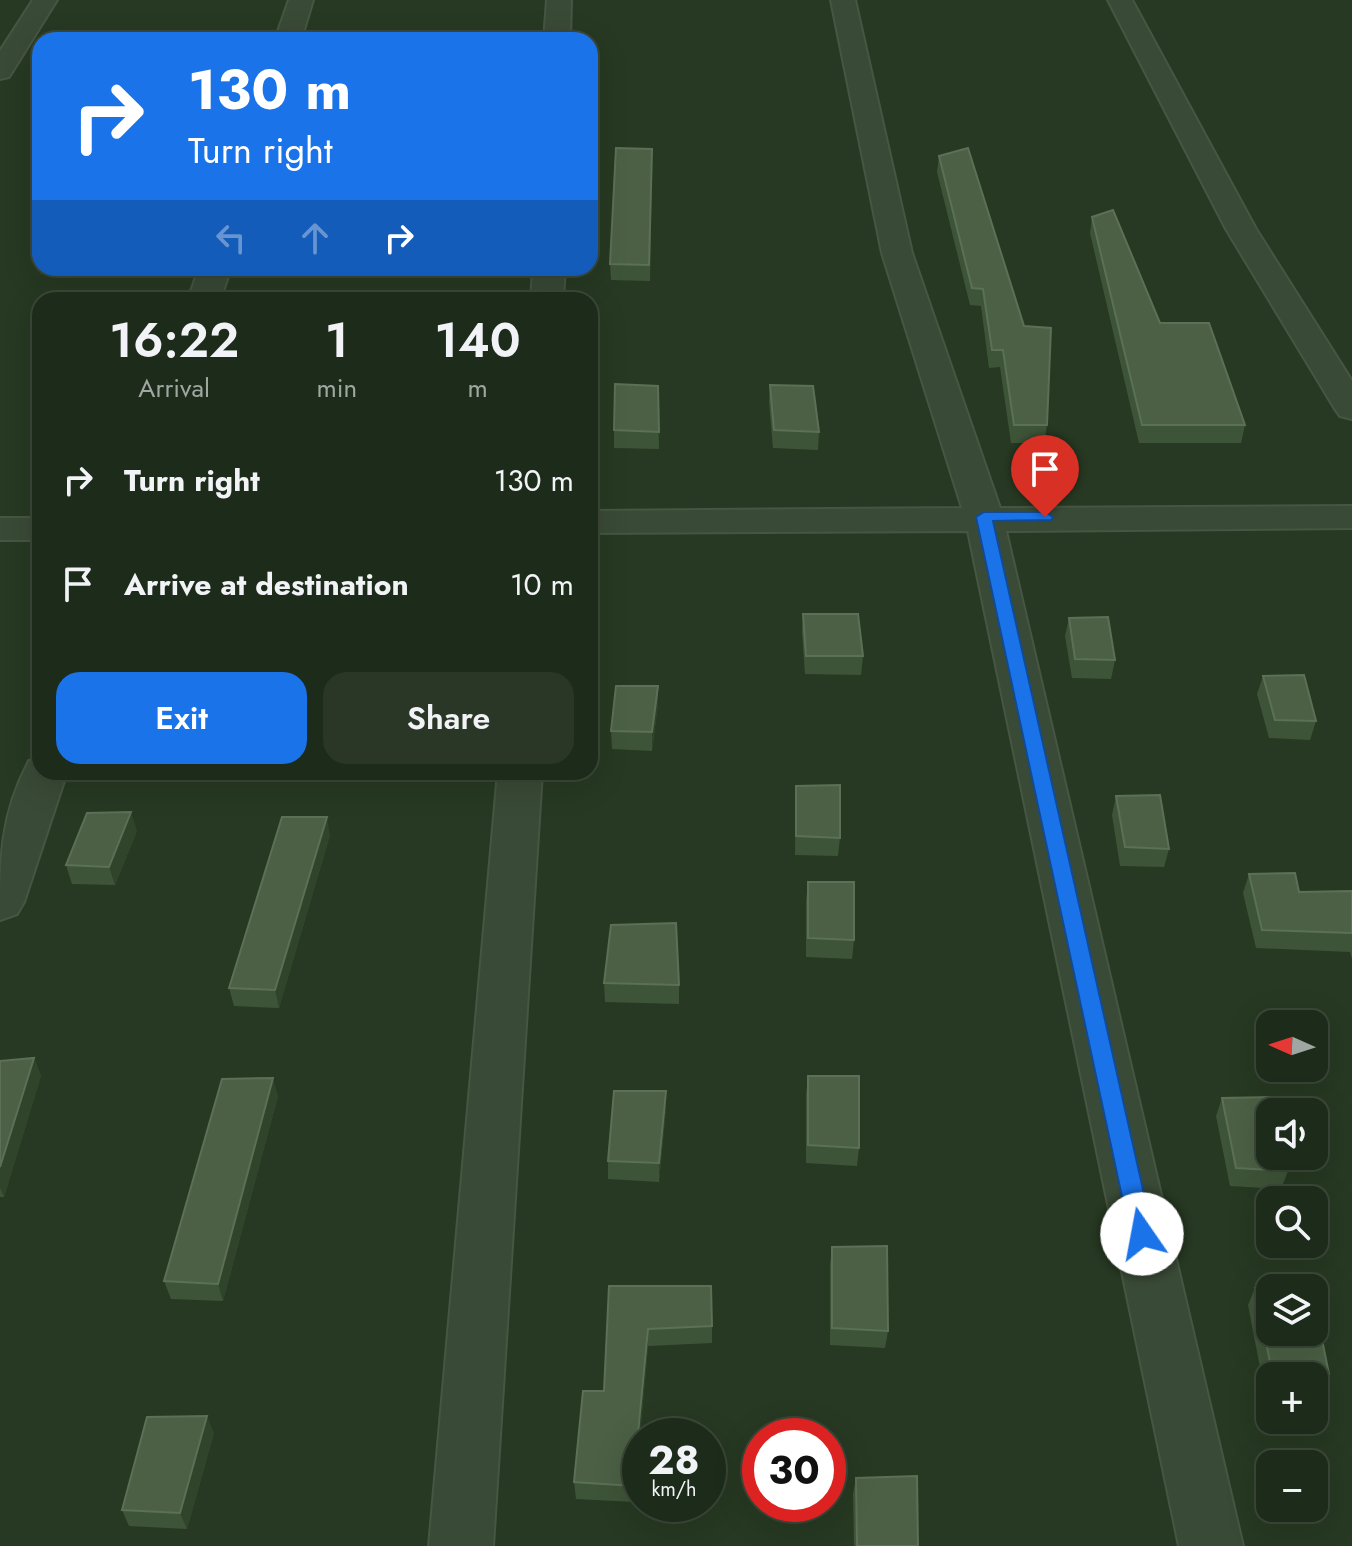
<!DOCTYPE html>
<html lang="en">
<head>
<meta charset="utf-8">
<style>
  body { margin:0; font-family:Jost,sans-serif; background:#2a3727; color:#f1f3f6; height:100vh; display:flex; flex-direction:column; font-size:30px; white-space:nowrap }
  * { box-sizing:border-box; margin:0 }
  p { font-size:26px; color:#a0a7a2 }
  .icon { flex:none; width:44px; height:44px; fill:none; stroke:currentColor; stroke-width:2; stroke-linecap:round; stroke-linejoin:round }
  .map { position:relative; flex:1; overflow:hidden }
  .panel { position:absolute; left:32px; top:292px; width:566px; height:488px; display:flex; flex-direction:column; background:#1d2b1a; border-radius:24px; box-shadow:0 8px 32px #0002,0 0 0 2px #3b4739 }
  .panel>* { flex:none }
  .banner { position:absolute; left:32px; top:32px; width:566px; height:244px; border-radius:24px; box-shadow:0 8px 32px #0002,0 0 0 2px #3b4739; background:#1a73e8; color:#fff; overflow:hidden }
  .needle { width:52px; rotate:273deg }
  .fabs { position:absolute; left:1256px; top:1010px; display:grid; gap:16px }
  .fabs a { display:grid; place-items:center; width:72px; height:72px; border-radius:16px; background:#1d2b1a; box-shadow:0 8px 32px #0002,0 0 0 2px #3b4739; font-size:40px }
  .speed { position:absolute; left:622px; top:1418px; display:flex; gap:16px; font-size:40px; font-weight:700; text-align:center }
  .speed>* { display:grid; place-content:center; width:104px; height:104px; border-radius:50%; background:#1d2b1a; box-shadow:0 8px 32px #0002,0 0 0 2px #3b4739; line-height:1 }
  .speed small { font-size:20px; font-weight:400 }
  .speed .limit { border:12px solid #d22; background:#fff; color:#111 }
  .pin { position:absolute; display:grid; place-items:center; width:68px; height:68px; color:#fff; margin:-82px -34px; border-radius:50% 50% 50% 0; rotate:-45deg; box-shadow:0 0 8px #0007 }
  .pin .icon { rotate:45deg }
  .me { position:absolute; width:88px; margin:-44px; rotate:348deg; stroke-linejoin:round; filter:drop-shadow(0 0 6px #0008) }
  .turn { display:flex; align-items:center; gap:28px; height:168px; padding:0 24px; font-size:36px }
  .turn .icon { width:104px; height:104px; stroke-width:2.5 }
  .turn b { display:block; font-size:56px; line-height:68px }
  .lanes { display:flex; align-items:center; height:76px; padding:0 24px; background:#0003; justify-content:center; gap:40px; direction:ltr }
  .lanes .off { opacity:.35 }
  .eta { display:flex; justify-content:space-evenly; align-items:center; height:136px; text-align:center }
  .eta b { font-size:48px; font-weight:600; line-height:56px }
  .button { display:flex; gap:16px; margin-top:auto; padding:16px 24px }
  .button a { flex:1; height:92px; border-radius:24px; background:#1a73e8; color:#fff; font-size:32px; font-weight:600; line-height:92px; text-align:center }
  .button a+a { background:#2a3727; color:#f1f3f6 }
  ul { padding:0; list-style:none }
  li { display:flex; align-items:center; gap:24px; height:104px; padding:0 24px }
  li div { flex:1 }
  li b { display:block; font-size:30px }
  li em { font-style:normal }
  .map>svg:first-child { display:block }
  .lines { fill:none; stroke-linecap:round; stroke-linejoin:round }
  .street-casing { stroke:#465642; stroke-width:4 }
  .street { fill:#394a36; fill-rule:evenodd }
  .wall { fill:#3e5438 }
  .shaded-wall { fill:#2f442a }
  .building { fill:#4b6045; stroke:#5b7056; stroke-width:2 }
  .route { fill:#1a73e8; stroke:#114b97; stroke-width:2 }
</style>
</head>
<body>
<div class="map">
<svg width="1352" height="1546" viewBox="0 0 1352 1546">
  <rect width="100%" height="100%" fill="#273922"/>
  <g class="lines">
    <defs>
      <path id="street" d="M33,0H57L9,77L0,79V51Z
        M289,0H313L301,40H275Z
        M547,0H571L570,40H544Z
        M831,0H855L912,253L1000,508L1352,506V528L1006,531L1243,1546H1179L968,531L590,533V511L962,508L882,253Z
        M1108,0H1132L1256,229L1352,381V419L1340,416L1335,409L1226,229Z
        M199,268H231L220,300H188Z
        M533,268H565L563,300H531Z
        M0,518H40V540H0Z
        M40,758V772H67L24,902L17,914L0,920C0,860 0,815 29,761Z
        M498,772H542L493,1546H429Z"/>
    </defs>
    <use href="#street" class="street-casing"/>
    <use href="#street" class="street"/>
  </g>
  <path class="wall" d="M939,156L1047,425L1044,443H1011L1000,367L989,368L981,306L970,305L937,172Z
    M652,165L650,281L611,280L610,264Z
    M1092,217L1160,323L1245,425L1241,443H1139L1090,233Z
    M770,385L819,432L818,450L773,448L769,402Z
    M658,386L659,449L614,448V430Z
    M803,614L863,656L861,675L805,674L802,632Z
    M1069,618L1115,660L1111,679L1072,678L1065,636Z
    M1263,676L1316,721L1310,740L1269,738L1257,694Z
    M658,704L652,751L612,749L611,731Z
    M796,786L840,838L838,856L795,855Z
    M1116,796L1169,849L1164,867L1120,866L1112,815Z
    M137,831L115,885L72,884L66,865Z
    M330,835L279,1008L234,1006L229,988Z
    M1249,874L1299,892L1352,891V959L1350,952L1256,948L1243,893Z
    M808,882L854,940L852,959L806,957V901Z
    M604,983L679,985V1004L605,1002Z
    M34,1058L41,1076L4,1197H0V1061Z
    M808,1076L859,1148L857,1166L806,1163V1095Z
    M278,1096L223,1301L171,1299L164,1281Z
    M1222,1098L1288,1171L1281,1189L1230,1186L1216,1116Z
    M666,1109L659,1182L608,1179V1161Z
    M832,1247L888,1331L885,1348L830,1345V1265Z
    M609,1286L712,1326V1343L648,1346L634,1502L576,1499L574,1482L604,1391Z
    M1255,1288L1329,1374L1320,1391H1314V1376H1270V1389L1264,1388L1248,1305Z
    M214,1433L187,1529L129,1526L122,1510Z
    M856,1478L918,1546H854L853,1494Z"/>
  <path class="shaded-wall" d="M658,686V704L652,751V732Z
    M131,812L137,831L115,885L109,867Z
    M327,817L330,835L279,1008L275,990Z
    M34,1058L41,1076L4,1197L0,1188V1167Z
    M273,1078L278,1096L223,1301L218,1284Z
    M666,1091V1109L659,1182V1163Z
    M648,1329V1346L634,1502L633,1486Z
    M207,1416L214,1433L187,1529L180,1513Z"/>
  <path class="building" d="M616,148L652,149L649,265L610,264Z
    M968,148L1024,326L1051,328L1047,425H1014L1003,350H992L983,289L972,288L939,156Z
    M1113,210L1160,323H1209L1245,425H1142L1092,217Z
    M615,384L658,386L659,432L614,430Z
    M770,385L813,386L819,432L774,430Z
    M803,614H858L863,656H806Z
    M1108,617L1115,660L1075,659L1069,618Z
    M1304,675L1316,721L1275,720L1263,676Z
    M616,686H658L652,732L611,731Z
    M840,785V838L796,836V786Z
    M1160,795L1169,849L1125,847L1116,796Z
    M131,812L109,867L66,865L87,813Z
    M282,817H327L275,990L229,988Z
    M1295,873L1299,892L1352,891V933L1262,930L1249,874Z
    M808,882H854V940L808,938Z
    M676,923L679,985L604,983L611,925Z
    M34,1058L0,1167V1061Z
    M808,1076H859V1148L808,1145Z
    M273,1078L218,1284L164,1281L222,1079Z
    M614,1091H666L659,1163L608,1161Z
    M1274,1097L1277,1112H1270V1156H1285L1288,1171L1236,1168L1222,1098Z
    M887,1246L888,1331L832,1328V1247Z
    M609,1286H711L712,1326L648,1329L633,1486L574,1482L583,1391H604Z
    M1311,1287L1312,1288H1270V1332H1314V1300L1329,1374L1272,1372L1255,1288Z
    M207,1416L180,1513L122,1510L147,1417Z
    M917,1476L918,1546H857L856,1478Z"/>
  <path class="route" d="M1045,512L1053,517L1051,520L993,521L1153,1234L1150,1241L1142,1244L1134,1241L1130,1234L976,517L984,512Z"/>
</svg>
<div class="fabs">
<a><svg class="needle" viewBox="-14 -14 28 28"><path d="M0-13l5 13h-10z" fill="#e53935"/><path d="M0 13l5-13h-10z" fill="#a0a7a2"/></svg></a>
<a><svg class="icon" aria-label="sound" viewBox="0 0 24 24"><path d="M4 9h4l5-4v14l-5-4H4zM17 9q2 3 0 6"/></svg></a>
<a><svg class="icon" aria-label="search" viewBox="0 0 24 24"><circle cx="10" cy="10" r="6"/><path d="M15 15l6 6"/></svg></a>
<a><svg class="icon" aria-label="layers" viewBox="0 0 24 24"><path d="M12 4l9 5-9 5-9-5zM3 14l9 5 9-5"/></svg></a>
<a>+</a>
<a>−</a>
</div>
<div class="speed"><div>28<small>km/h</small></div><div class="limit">30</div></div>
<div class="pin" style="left:1045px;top:517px;background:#d93025"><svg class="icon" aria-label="arrive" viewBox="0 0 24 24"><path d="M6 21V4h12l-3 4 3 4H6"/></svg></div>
<svg class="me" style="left:1142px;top:1234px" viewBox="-20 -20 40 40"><circle r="19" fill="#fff"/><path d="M0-13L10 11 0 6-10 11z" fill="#1a73e8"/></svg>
<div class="banner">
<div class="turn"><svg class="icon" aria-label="right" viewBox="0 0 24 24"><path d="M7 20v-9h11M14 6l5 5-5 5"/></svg><div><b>130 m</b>Turn right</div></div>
<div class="lanes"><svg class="icon off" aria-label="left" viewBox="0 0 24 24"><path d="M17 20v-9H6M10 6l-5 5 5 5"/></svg><svg class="icon off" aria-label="ahead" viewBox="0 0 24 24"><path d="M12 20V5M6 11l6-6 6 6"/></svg><svg class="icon" aria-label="right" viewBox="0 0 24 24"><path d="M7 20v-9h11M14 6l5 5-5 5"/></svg></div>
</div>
<section class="panel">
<div class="eta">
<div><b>16:22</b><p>Arrival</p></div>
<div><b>1</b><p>min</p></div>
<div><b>140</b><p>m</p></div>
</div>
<ul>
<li><svg class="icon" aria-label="right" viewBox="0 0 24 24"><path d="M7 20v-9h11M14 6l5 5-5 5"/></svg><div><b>Turn right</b></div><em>130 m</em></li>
<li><svg class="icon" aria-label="arrive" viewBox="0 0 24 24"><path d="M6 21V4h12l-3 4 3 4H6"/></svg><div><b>Arrive at destination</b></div><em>10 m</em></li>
</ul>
<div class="button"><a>Exit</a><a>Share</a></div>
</section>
</div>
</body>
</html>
